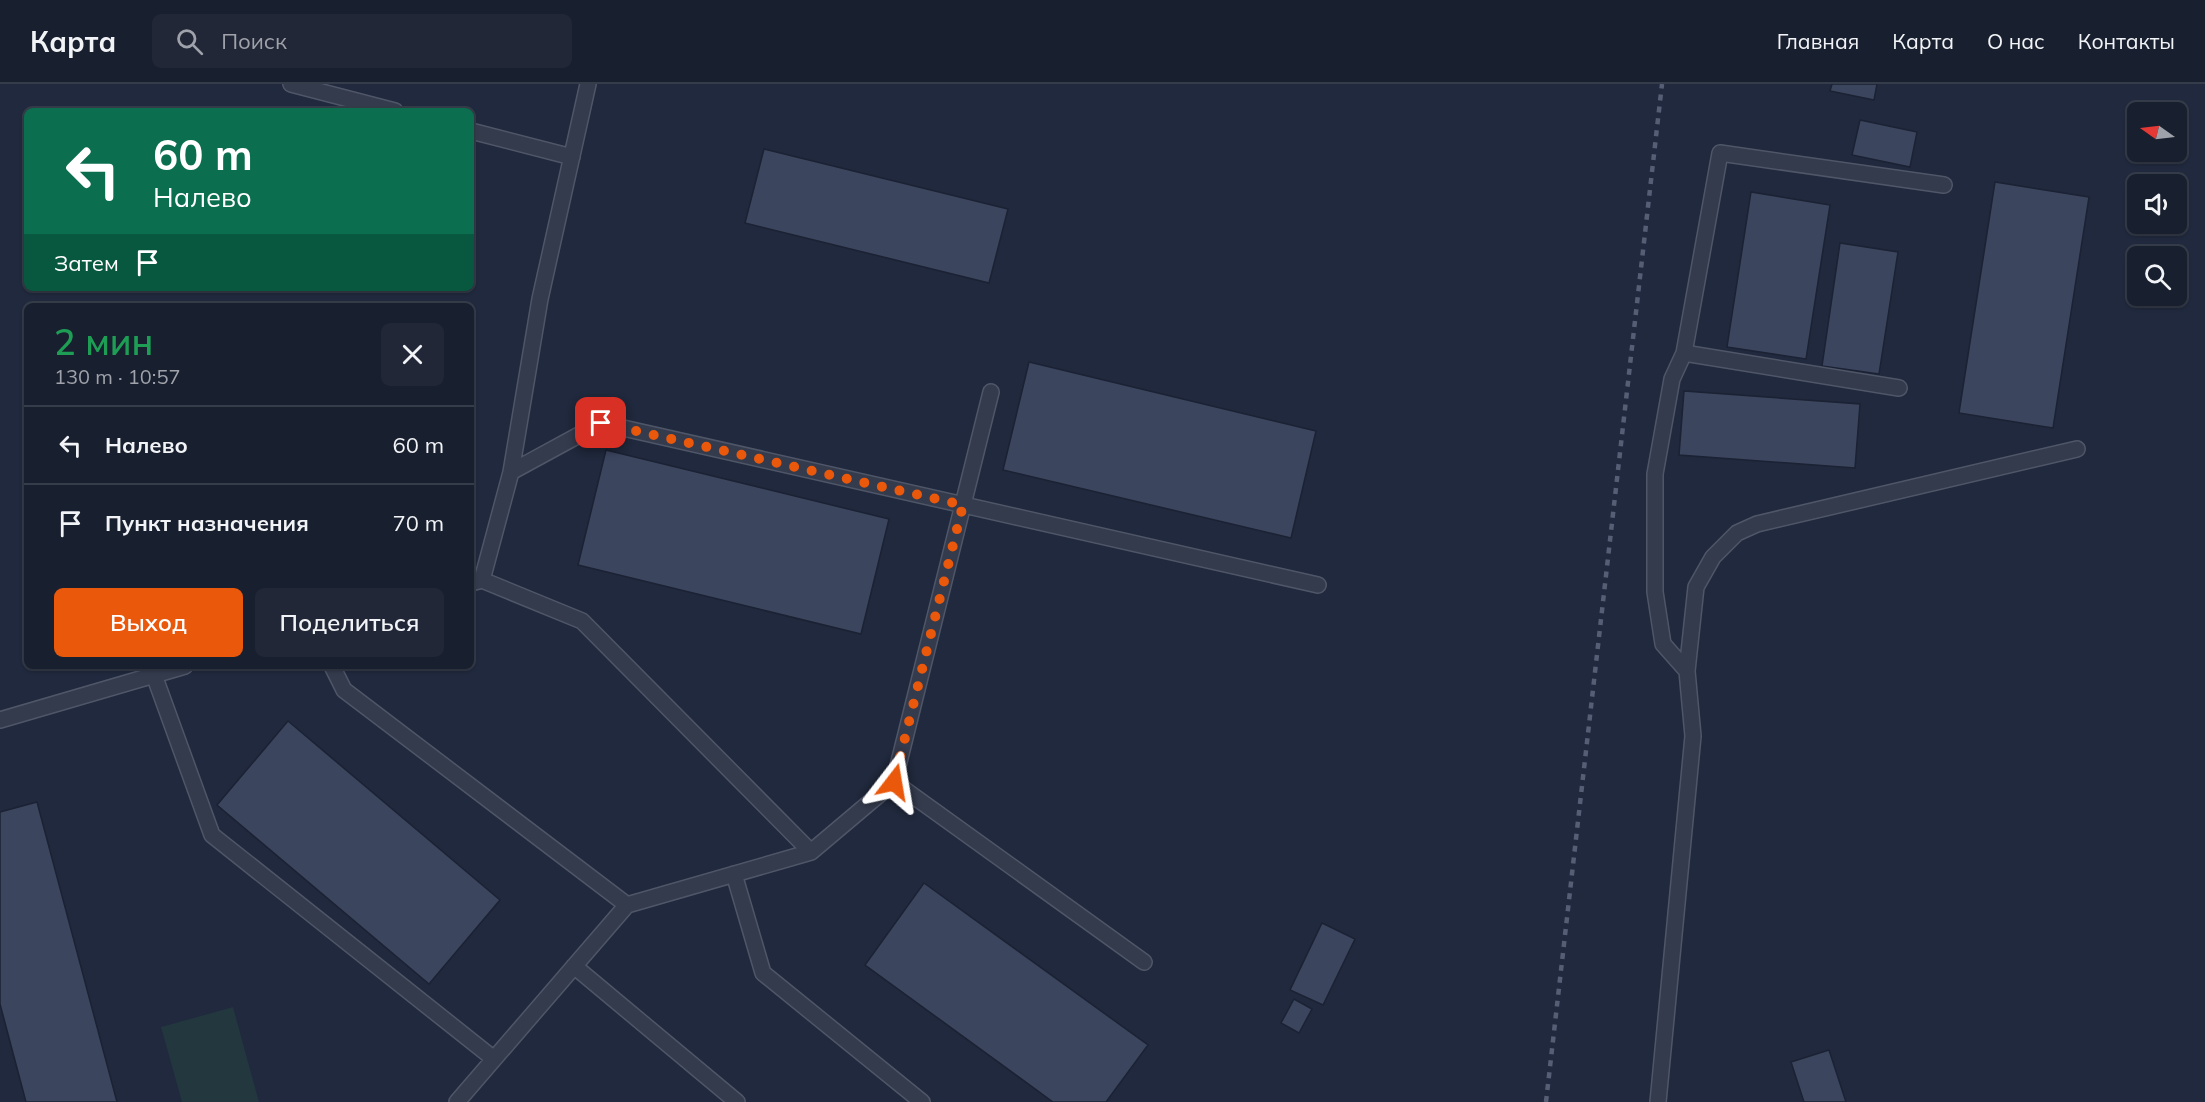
<!DOCTYPE html>
<html lang="ru">
<head>
<meta charset="utf-8">
<style>
  body { margin:0; font-family:Mulish,sans-serif; background:#212736; color:#f1f3f6; height:100vh; display:flex; flex-direction:column; font-size:22px; white-space:nowrap }
  * { box-sizing:border-box; margin:0 }
  p { font-size:20px; color:#9fa2aa }
  .icon { flex:none; width:33px; height:33px; fill:none; stroke:currentColor; stroke-width:2; stroke-linecap:round; stroke-linejoin:round }
  .map { position:relative; flex:1; overflow:hidden }
  .details { position:absolute; left:24px; top:219px; width:450px; height:366px; display:flex; flex-direction:column; background:#181f2e; border-radius:9px; box-shadow:0 2px 4px #0004,0 0 0 2px #363d4a }
  .details>* { flex:none }
  .top-card { position:absolute; left:24px; top:24px; width:450px; height:183px; border-radius:9px; box-shadow:0 2px 4px #0004,0 0 0 2px #363d4a; background:#0b6e4f; color:#fff; overflow:hidden }
  .needle { width:39px; rotate:284deg }
  .controls { position:absolute; left:2127px; top:18px; display:grid; gap:12px }
  .controls a { display:grid; place-items:center; width:60px; height:60px; border-radius:9px; background:#181f2e; box-shadow:0 2px 4px #0004,0 0 0 2px #363d4a; font-size:30px }
  .pin { position:absolute; display:grid; place-items:center; width:51px; height:51px; color:#fff; margin:-26px; border-radius:12px; box-shadow:0 3px 9px #0006 }
  .me { position:absolute; width:66px; margin:-33px; rotate:14deg; stroke-linejoin:round; filter:drop-shadow(0 0 4px #0008) }
  .turn { display:flex; align-items:center; gap:21px; height:126px; padding:0 30px; font-size:27px }
  .turn .icon { width:78px; height:78px; stroke-width:2.5 }
  .turn b { display:block; font-size:42px; line-height:51px }
  .then { display:flex; align-items:center; height:57px; padding:0 30px; background:#0003; gap:12px; font-size:22px }
  .round { display:grid; place-items:center; flex:none; width:63px; height:63px; border-radius:9px; background:#212736 }
  .summary { display:flex; align-items:center; justify-content:space-between; height:102px; padding:0 30px }
  h1 { font-size:36px; font-weight:600; line-height:45px; color:#1e9e55 }
  .button { display:flex; gap:12px; margin-top:auto; padding:12px 30px }
  .button a { flex:1; height:69px; border-radius:9px; background:#ea580c; color:#fff; font-size:24px; font-weight:600; line-height:69px; text-align:center }
  .button a+a { background:#212736; color:#f1f3f6 }
  ul { padding:0; list-style:none }
  li { display:flex; align-items:center; gap:18px; height:78px; padding:0 30px; border-top:2px solid #363d4a }
  li div { flex:1 }
  li b { display:block; font-size:22px }
  li em { font-style:normal }
  header { display:flex; align-items:center; gap:36px; box-sizing:border-box; height:84px; padding:0 30px; background:#181f2e; border-bottom:2px solid #363d4a }
  header strong { font-size:28px }
  nav { display:flex; gap:33px; margin-inline-start:auto; font-size:21px }
  .search { width:420px; height:54px; background:#212736; display:flex; align-items:center; gap:15px; box-sizing:border-box; padding:0 21px; border-radius:9px; color:#9fa2aa; font-size:22px }
  .map>svg:first-child { display:block }
  .green { fill:#22373e }
  .building { fill:#3b455e; stroke:#1b2234; stroke-width:1.5 }
  .lines { fill:none; stroke-linecap:round; stroke-linejoin:round }
  .service-casing { stroke:#4f5668; stroke-width:18 }
  .service { stroke:#343b4d; stroke-width:15 }
  .rail { stroke:#555e75; stroke-width:4.5; stroke-dasharray:6 6; stroke-linecap:butt }
  .route { stroke:#ea580c; stroke-width:10; stroke-dasharray:0 18 }
</style>
</head>
<body>
<header>
<strong>Карта</strong>
<div class="search"><svg class="icon" aria-label="search" viewBox="0 0 24 24"><circle cx="10" cy="10" r="6"/><path d="M15 15l6 6"/></svg>Поиск</div>
<nav><a>Главная</a><a>Карта</a><a>О нас</a><a>Контакты</a></nav>
</header>
<div class="map">
<svg width="2205" height="1018" viewBox="0 0 2205 1018">
  <rect width="100%" height="100%" fill="#20293d"/>
  <path class="green" d="M233,923L259,1018H182L161,943Z"/>
  <path class="building" d="M1832,0H1877L1874,16L1830,7Z
    M1860,36L1917,48L1910,83L1852,71Z
    M764,65L1008,125L989,199L745,139Z
    M1995,98L2089,113L2053,344L1959,329Z
    M1751,108L1830,121L1806,275L1727,263Z
    M1840,159L1898,168L1879,290L1822,282Z
    M1029,278L1316,347L1291,454L1003,386Z
    M1684,307L1860,320L1855,384L1679,371Z
    M606,366L889,435L861,550L578,481Z
    M288,637L500,816L429,900L217,721Z
    M37,718L117,1018H26L0,920V728Z
    M924,799L1148,961L1106,1018H1053L865,881Z
    M1322,839L1355,855L1323,921L1290,906Z
    M1294,915L1312,925L1299,949L1281,939Z
    M1829,966L1846,1018H1804L1791,978Z"/>
  <g class="lines">
    <defs>
      <path id="service" d="M291,0L395,27
        M471,47L572,73
        M1684,269L1899,304
        M991,308L894,698L1144,878
        M511,388L540,215L588,0
        M482,496L511,388L601,339L1318,501
        M471,499L482,496L582,537L811,768
        M332,582L344,606L627,821
        M1687,587L1663,560L1655,508V390L1672,295L1684,269L1720,69L1944,101
        M154,591L212,751L494,975
        M0,636L185,582
        M734,790L763,889L922,1018
        M574,882L737,1018
        M457,1018L627,821L811,768L894,698
        M1658,1018L1693,652L1687,587L1696,503L1713,473L1737,449L1757,440L2077,365"/>
    </defs>
    <use href="#service" class="service-casing"/>
    <use href="#service" class="service"/>
    <path class="rail" d="M1546,1018L1662,0"/>
  </g>
  <g class="lines">
    <path class="route" d="M601,339L963,421L894,698"/>
  </g>
</svg>
<div class="controls">
<a><svg class="needle" viewBox="-14 -14 28 28"><path d="M0-13l5 13h-10z" fill="#e53935"/><path d="M0 13l5-13h-10z" fill="#9fa2aa"/></svg></a>
<a><svg class="icon" aria-label="sound" viewBox="0 0 24 24"><path d="M4 9h4l5-4v14l-5-4H4zM17 9q2 3 0 6"/></svg></a>
<a><svg class="icon" aria-label="search" viewBox="0 0 24 24"><circle cx="10" cy="10" r="6"/><path d="M15 15l6 6"/></svg></a>
</div>
<div class="pin" style="left:601px;top:339px;background:#d93025"><svg class="icon" aria-label="arrive" viewBox="0 0 24 24"><path d="M6 21V4h12l-3 4 3 4H6"/></svg></div>
<svg class="me" style="left:894px;top:698px" viewBox="-20 -20 40 40"><path d="M0-17L14 15 0 8-14 15z" fill="#ea580c" stroke="#fff" stroke-width="4"/></svg>
<div class="top-card">
<div class="turn"><svg class="icon" aria-label="left" viewBox="0 0 24 24"><path d="M17 20v-9H6M10 6l-5 5 5 5"/></svg><div><b>60 m</b>Налево</div></div>
<div class="then">Затем<svg class="icon" aria-label="arrive" viewBox="0 0 24 24"><path d="M6 21V4h12l-3 4 3 4H6"/></svg></div>
</div>
<section class="details">
<div class="summary"><div><h1>2 мин</h1><p>130 m · 10:57</p></div><a class="round"><svg class="icon" aria-label="close" viewBox="0 0 24 24"><path d="M6 6l12 12M18 6L6 18"/></svg></a></div>
<ul>
<li><svg class="icon" aria-label="left" viewBox="0 0 24 24"><path d="M17 20v-9H6M10 6l-5 5 5 5"/></svg><div><b>Налево</b></div><em>60 m</em></li>
<li><svg class="icon" aria-label="arrive" viewBox="0 0 24 24"><path d="M6 21V4h12l-3 4 3 4H6"/></svg><div><b>Пункт назначения</b></div><em>70 m</em></li>
</ul>
<div class="button"><a>Выход</a><a>Поделиться</a></div>
</section>
</div>
</body>
</html>
